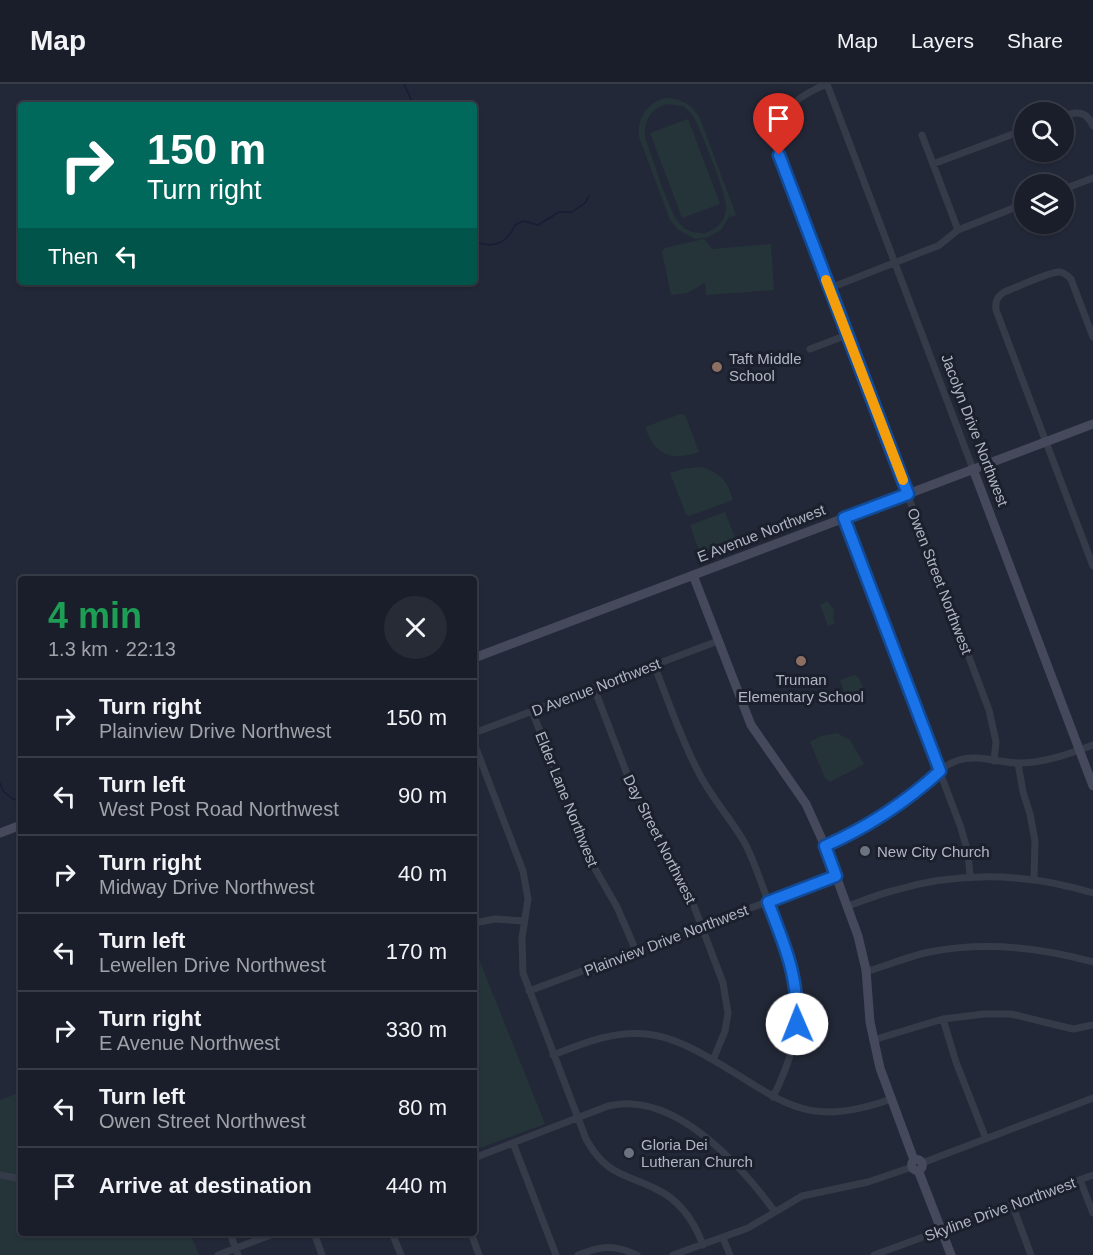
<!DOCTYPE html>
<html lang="en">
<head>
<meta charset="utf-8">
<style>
  body { margin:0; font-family:Arial,sans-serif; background:#272b36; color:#f1f3f6; height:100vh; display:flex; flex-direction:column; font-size:22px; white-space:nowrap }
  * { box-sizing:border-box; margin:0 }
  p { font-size:20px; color:#9fa2a8 }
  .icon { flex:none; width:33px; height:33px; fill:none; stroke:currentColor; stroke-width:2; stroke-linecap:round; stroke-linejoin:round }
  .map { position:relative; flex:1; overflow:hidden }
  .drawer { position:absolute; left:18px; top:492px; width:459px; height:660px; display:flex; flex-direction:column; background:#1a1e2a; border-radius:6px; box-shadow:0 2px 4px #0004,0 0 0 2px #383c47 }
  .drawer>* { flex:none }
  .hud { position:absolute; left:18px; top:18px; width:459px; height:183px; border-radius:6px; box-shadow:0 2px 4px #0004,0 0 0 2px #383c47; background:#00695c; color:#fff; overflow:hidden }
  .tools { position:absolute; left:1014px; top:18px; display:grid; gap:12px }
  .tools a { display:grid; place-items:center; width:60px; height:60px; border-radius:50%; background:#1a1e2a; box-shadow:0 2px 4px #0004,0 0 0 2px #383c47; font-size:30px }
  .pin { position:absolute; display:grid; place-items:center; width:51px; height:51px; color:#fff; margin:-62px -26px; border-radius:50% 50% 50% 0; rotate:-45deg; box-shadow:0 0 6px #0007 }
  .pin .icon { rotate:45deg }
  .me { position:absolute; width:66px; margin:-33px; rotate:359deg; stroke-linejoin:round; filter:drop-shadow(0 0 4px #0008) }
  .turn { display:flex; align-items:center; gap:21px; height:126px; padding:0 30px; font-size:27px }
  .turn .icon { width:78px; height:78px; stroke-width:2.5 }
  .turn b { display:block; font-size:42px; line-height:51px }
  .then { display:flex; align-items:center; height:57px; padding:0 30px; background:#0003; gap:12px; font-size:22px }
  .round { display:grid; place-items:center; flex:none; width:63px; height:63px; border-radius:32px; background:#272b36 }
  .summary { display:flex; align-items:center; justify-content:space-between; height:102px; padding:0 30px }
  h1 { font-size:36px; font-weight:700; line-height:45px; color:#1e9e55 }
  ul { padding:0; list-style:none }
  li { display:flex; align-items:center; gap:18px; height:78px; padding:0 30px; border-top:2px solid #383c47 }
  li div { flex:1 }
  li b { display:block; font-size:22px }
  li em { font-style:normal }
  header { display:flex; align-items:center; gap:36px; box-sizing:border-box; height:84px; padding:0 30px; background:#1a1e2a; border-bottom:2px solid #383c47 }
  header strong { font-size:28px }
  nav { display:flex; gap:33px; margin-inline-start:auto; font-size:21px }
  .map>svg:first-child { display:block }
  .green { fill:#253439; fill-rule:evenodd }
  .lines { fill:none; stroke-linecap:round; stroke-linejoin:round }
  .stream { stroke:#171e35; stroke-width:1.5 }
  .street { stroke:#363b49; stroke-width:7 }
  .secondary { stroke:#45495b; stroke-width:9 }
  .route-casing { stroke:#114b97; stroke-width:15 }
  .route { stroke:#1a73e8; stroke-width:10 }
  .slow { stroke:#f59e0b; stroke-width:10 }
  .education-dot { fill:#8d6e63; stroke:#1c202d; stroke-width:2 }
  .worship-dot { fill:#6b7280; stroke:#1c202d; stroke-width:2 }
  .labels { text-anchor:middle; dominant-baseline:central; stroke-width:6; stroke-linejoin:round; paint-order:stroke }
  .poi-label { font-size:15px; fill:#b1b6c5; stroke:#1c202d; text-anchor:start }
  .street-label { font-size:15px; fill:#b1b6c5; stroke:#1c202d }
</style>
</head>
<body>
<header>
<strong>Map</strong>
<nav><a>Map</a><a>Layers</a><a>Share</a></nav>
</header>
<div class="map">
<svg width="1093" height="1171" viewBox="0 0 1093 1171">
  <rect width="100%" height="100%" fill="#232838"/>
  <path class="green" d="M664,14C680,14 690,19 699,32L736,131L731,133L730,131L721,146L708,153L695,155L677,145L670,136L639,53C637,34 647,20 664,14ZM667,20L683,22L692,30C700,44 726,108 726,122C727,134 718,146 705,149C696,150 686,147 680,140C669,129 652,71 645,54C644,36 650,25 667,20Z
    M688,35L720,120L682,134L650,49Z
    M704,155L712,165L771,160L774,206L706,211L705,199L687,209L671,211L662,168L665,164Z
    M680,330L685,331L699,368C672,377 655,372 645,343Z
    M702,383C723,391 726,395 733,416L689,432L686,430L670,389L683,385Z
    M725,428L736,456L700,469L690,441Z
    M827,517L834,525L833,533L835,539L828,542L820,521Z
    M855,591L859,594L863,603L859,609L851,614H846L840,596Z
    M837,649L850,656L864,680L830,698L825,694L810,658L821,652Z
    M474,863L545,1040L474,1066Z
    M21,1008V1149H190L199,1171H0V1016Z"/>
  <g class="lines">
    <path class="stream" d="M404,0L411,15L408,21
      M474,157C493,165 507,160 515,141L523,137L538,141L559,128H572L585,119L589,112
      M0,699L3,707L14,716L21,711"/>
    <path class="street" d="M1064,32C1077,27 1087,27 1093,42
      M922,51L958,146
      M933,80L1024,46
      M1064,105L1093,94
      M830,204L927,166L938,162L958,146L1024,120
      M1093,253L1071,195C1068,192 1064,188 1059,188C1048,188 1016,204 1004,208C997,213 995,217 996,226L1093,482
      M810,265L847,251
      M973,385L827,0C792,14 774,31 779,71L989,626L996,658L994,677
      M844,434L961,744L968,769L970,792
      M654,581C669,618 681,656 700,691C712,714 730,734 743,756C754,775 761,799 769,820C798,896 812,935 773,1013
      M594,604L632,703L686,801L723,899L728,929L725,947L713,976
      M532,627L590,776L617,823L636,867
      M474,649L718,557
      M474,659L523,787L528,815L522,854L523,889L586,1055C606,1091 623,1089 656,1105C680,1116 694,1137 703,1161
      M1018,679L1023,708L1030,730L1035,757L1034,795
      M825,762C855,749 883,734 908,714C925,702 939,682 959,676C977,670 999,679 1018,679C1044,679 1069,670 1093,661
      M848,822C862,817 877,811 892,807C958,787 1027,789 1093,809
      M474,839L495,835L524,837
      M866,886H872C891,880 910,872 929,868C985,857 1039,863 1093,878
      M529,907L836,792
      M943,935L956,978L986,1055
      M873,956L943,935L984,930H1011L1073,945L1093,941
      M553,971C584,959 612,947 646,950C668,952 687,961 706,972C780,1013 801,1048 891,1015
      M513,1059L556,1171
      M474,1074L608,1022C615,1021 624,1019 631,1020C687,1022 744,1085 775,1128
      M922,1079L1093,1014
      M0,1091L21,1095
      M1080,1096L1093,1129
      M1012,1120L1031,1171
      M230,1149L238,1171
      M314,1149L322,1171
      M392,1149L401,1171
      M471,1149L479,1171
      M723,1154L730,1171
      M218,1171L276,1149
      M578,1171C602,1162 613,1160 637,1171
      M673,1171L748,1144L802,1112L868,1098L912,1083
      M874,1171L1093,1091"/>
    <path class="secondary" d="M973,385L1093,702
      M693,491L751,641L806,720L825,762L858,852L866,886L870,938L880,984L914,1076
      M474,574L1093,340
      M0,749L21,741
      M911.5 1081a5.5 5.5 0 1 1 11 0a5.5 5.5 0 1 1-11 0Z
      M918,1086L951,1171"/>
  </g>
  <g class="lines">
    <defs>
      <path id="route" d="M779,71L908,410L844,434L940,687C905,719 868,743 825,762L836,792L768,818C785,863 798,890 797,940"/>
    </defs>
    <use href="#route" class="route-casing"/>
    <use href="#route" class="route"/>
    <path class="slow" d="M826,196L903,396"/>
  </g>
  <g class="education-dot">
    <circle cx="717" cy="283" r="6"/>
    <circle cx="801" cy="577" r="6"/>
  </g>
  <g class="worship-dot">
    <circle cx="865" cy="767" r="6"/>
    <circle cx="629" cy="1069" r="6"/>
  </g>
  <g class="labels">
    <g class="poi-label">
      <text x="729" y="274">Taft Middle<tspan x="729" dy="17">School</tspan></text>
      <text x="801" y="595" text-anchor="middle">Truman<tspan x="801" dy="17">Elementary School</tspan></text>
      <text x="877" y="767">New City Church</text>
      <text x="641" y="1060">Gloria Dei<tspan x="641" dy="17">Lutheran Church</tspan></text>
    </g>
    <g class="street-label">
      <text transform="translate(975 346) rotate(69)">Jacolyn Drive Northwest</text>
      <text transform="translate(761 449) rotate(-21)">E Avenue Northwest</text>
      <text transform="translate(940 497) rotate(69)">Owen Street Northwest</text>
      <text transform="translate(596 603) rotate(-21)">D Avenue Northwest</text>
      <text transform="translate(567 715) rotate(68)">Elder Lane Northwest</text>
      <text transform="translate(660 755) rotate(63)">Day Street Northwest</text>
      <text transform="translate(666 856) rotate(-21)">Plainview Drive Northwest</text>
      <text transform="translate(1000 1125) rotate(-20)">Skyline Drive Northwest</text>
    </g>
  </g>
</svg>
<div class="tools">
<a><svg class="icon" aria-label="search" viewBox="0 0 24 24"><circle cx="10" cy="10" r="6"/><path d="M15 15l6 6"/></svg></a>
<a><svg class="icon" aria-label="layers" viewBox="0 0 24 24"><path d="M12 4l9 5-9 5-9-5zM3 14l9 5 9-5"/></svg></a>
</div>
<div class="pin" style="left:779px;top:71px;background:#d93025"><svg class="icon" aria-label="arrive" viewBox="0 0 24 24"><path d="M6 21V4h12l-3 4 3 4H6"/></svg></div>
<svg class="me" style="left:797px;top:940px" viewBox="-20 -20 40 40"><circle r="19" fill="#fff"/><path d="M0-13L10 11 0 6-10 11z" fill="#1a73e8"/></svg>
<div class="hud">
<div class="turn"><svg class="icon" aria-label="right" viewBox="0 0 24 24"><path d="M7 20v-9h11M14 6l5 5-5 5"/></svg><div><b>150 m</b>Turn right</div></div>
<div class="then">Then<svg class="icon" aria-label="left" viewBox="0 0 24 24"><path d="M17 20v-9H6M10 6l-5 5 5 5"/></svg></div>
</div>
<section class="drawer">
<div class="summary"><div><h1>4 min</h1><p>1.3 km · 22:13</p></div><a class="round"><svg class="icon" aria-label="close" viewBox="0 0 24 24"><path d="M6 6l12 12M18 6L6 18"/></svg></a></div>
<ul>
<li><svg class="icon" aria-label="right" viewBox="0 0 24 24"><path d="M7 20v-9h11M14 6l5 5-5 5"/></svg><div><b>Turn right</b><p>Plainview Drive Northwest</p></div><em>150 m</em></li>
<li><svg class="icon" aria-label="left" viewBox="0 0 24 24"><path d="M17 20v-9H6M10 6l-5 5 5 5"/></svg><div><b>Turn left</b><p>West Post Road Northwest</p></div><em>90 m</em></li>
<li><svg class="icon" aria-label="right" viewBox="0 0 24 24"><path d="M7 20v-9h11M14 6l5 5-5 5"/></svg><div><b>Turn right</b><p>Midway Drive Northwest</p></div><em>40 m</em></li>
<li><svg class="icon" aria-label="left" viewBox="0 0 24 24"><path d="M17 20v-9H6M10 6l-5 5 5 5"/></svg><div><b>Turn left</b><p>Lewellen Drive Northwest</p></div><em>170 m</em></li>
<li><svg class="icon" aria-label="right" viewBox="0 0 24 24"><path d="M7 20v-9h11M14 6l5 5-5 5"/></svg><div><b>Turn right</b><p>E Avenue Northwest</p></div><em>330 m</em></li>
<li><svg class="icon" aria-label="left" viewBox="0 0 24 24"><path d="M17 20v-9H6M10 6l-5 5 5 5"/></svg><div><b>Turn left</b><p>Owen Street Northwest</p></div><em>80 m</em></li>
<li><svg class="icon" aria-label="arrive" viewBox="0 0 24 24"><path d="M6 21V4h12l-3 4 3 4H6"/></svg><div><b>Arrive at destination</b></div><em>440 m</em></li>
</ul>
</section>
</div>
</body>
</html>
